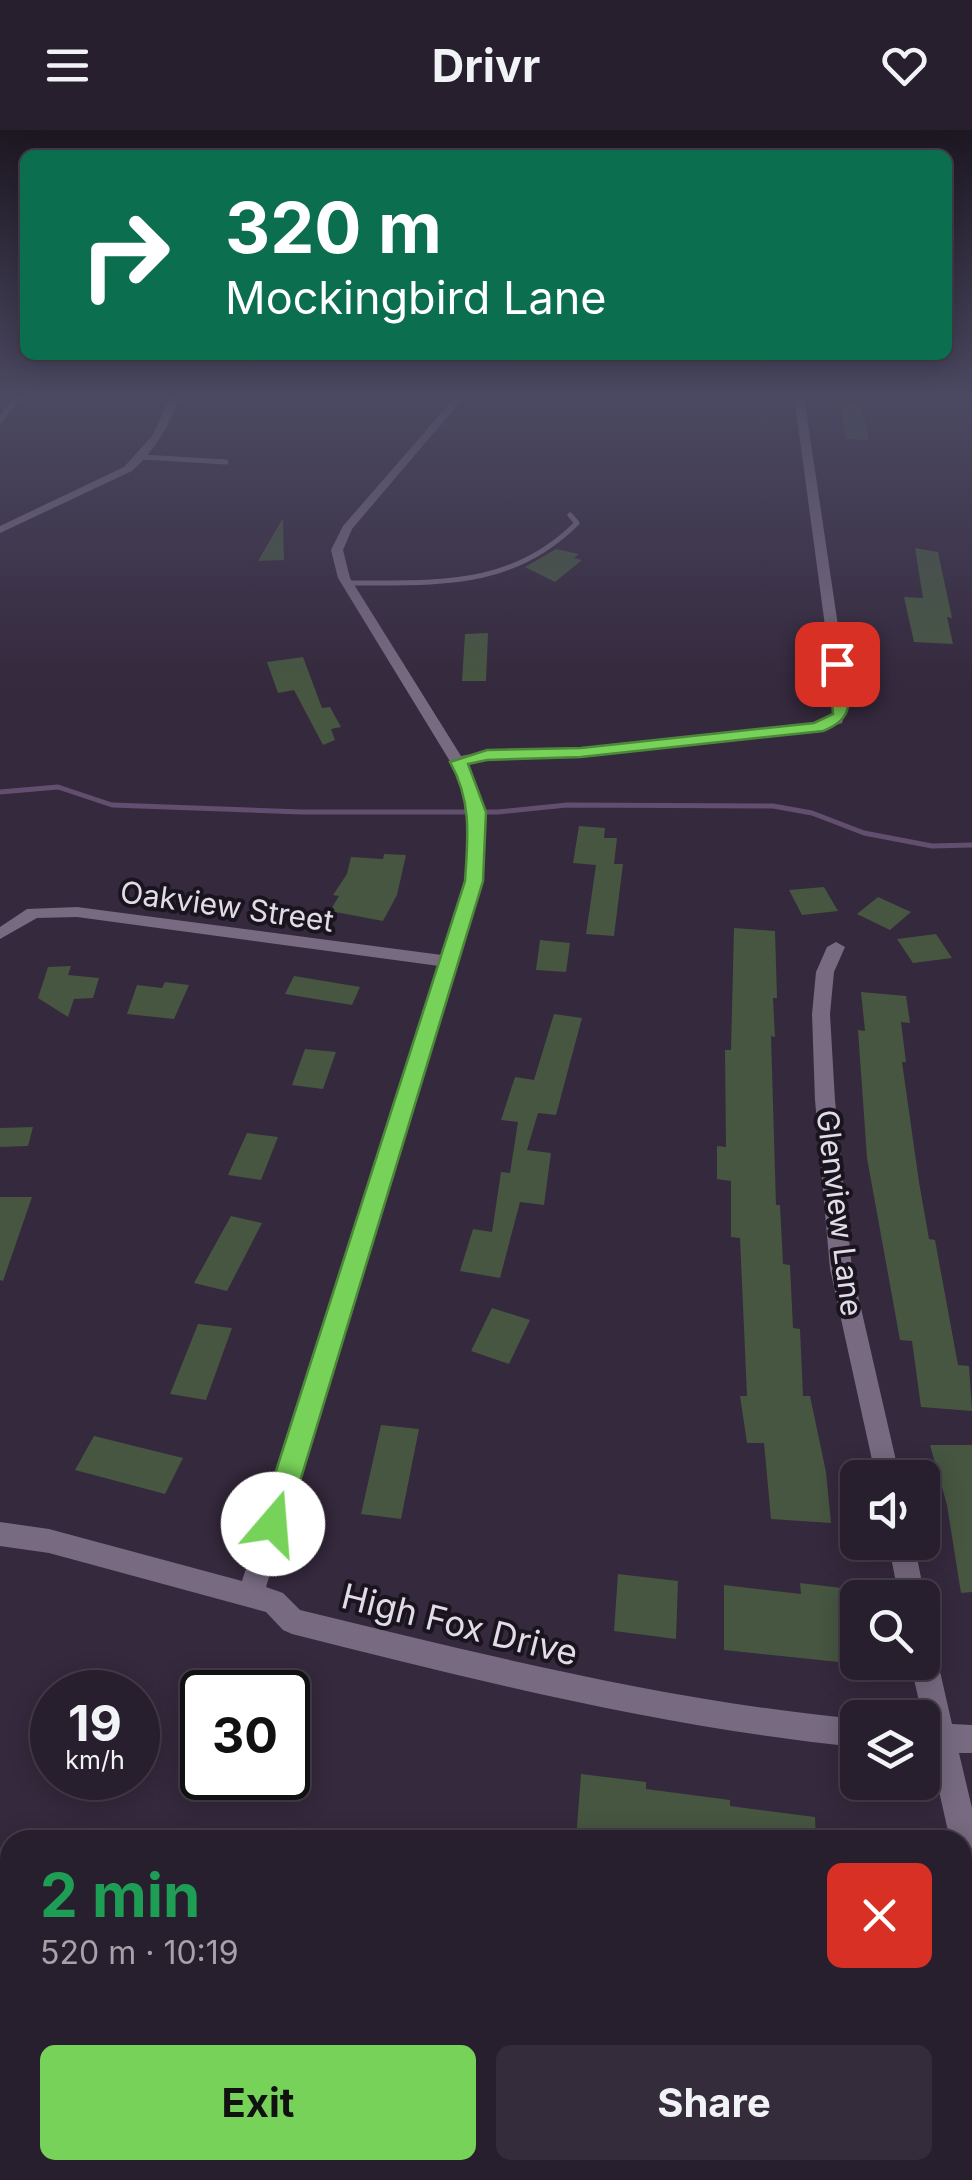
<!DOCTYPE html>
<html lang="en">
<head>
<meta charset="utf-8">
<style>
  body { margin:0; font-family:Inter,sans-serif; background:#342c3a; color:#f1f3f6; height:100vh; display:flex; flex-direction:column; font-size:38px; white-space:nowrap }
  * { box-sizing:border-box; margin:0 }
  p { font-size:32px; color:#a5a2aa }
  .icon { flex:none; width:55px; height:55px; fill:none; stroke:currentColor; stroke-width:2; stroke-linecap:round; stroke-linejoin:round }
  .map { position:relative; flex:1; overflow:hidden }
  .side { position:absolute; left:0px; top:1700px; width:972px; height:350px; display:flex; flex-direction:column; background:#281f2e; border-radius:30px 30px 0 0; box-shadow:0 5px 25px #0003,0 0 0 2px #443d4a }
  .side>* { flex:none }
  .hud { position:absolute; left:20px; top:20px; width:932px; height:210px; border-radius:15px; box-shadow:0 5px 25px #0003,0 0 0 2px #443d4a; background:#0b6e4f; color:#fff; overflow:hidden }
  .buttons { position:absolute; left:840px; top:1330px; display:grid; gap:20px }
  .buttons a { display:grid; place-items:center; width:100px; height:100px; border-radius:15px; background:#281f2e; box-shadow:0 5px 25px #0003,0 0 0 2px #443d4a; font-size:50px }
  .speed { position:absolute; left:30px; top:1540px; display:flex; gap:20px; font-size:50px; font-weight:700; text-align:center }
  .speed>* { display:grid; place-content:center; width:130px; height:130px; border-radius:50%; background:#281f2e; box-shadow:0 5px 25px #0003,0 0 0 2px #443d4a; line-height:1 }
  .speed small { font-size:25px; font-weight:400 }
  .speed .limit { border:5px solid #111; border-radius:15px; background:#fff; color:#111 }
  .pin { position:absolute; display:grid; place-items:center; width:85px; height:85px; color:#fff; margin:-42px; border-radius:20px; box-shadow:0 5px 15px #0006 }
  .me { position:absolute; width:110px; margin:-55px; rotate:18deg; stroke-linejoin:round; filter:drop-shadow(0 0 8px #0008) }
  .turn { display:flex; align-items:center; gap:35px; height:210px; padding:0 40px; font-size:45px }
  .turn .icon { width:130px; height:130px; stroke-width:2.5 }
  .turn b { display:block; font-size:70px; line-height:85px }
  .round { display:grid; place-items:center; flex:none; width:105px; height:105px; border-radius:15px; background:#342c3a }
  .headline { display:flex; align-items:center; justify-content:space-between; height:170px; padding:0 40px }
  h1 { font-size:60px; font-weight:700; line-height:75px; color:#1e9e55 }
  .cta { display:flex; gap:20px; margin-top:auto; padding:20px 40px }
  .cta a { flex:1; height:115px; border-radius:15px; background:#77d259; color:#111; font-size:40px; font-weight:700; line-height:115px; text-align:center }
  .cta a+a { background:#342c3a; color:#f1f3f6 }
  header { display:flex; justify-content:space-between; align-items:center; height:130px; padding:0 40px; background:#281f2e; font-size:45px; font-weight:700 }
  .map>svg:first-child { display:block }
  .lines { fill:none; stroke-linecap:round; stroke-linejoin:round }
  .stream { stroke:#624e6e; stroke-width:5 }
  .building { fill:#465641 }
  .service { stroke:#776a81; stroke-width:5 }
  .minor { fill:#776a81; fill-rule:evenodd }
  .route { fill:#77d259; stroke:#4d883a; stroke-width:2.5 }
  .labels { text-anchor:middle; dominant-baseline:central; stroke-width:8; stroke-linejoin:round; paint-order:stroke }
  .street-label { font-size:30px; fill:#e2dbe8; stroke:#19141d }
  .near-street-label { font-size:35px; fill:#e2dbe8; stroke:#19141d }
</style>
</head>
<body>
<header><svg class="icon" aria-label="menu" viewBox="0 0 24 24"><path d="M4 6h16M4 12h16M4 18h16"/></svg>Drivr<svg class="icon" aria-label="heart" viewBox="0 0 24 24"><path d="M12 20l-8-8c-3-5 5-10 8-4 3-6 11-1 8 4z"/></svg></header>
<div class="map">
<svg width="972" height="2050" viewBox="0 0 972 2050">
  <rect width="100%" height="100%" fill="#35293d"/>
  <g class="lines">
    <path class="stream" d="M0,662L58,657L112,675L302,682H498L567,675L773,676L812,683L864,703L932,716L972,715"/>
  </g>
  <path class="building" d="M840,271L861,273L869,310L846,309Z
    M283,388L284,430L258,431Z
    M915,418L938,422L952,488L947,487L953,514L914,512L904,467L923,468Z
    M556,419L579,424L574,428L582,430L555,452L525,437Z
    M488,503L486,551H462L465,504Z
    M303,527L322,578L330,577L341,597L331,599L335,610L323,615L294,560L278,563L267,532Z
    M579,696L605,698L604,708H617L614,734H623L614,806L586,804L596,735L573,733Z
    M384,724L406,725L397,765L383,791L330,781L339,766L333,765L347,744L351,727L383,729Z
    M824,757L838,781L802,785L789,760Z
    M878,767L911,782L890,800L857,784Z
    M734,798L775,801L777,868H773L775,907L771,906L776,1075H780L783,1134L790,1135L793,1198L800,1199L803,1266H810L826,1342L831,1393L771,1389L764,1313H747L740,1266H747L740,1108L731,1107V1051L717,1049V1016L726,1017L725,920H731Z
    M936,804L952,828L913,833L897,809Z
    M540,810L570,813L566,842L536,840Z
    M71,836L68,845L99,848L93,868L74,869L68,887L38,868L48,837Z
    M294,846L360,857L352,875L285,864Z
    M165,852L189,855L174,889L127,884L137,855L162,858Z
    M861,862L906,866L910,893L901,892L906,932H902L919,1052L929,1109L935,1110L958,1235L969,1236L972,1281L921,1277L912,1211L900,1210L867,1028L858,900L865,901Z
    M554,884L582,888L556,985L538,983L527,1020L551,1023L544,1075L520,1072L500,1148L460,1141L473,1099L492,1102L501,1042L510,1043L518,992L501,990L515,947L534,950Z
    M305,919L336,922L323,959L292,955Z
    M33,997L28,1016L0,1017V998Z
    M247,1003L278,1007L261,1050L228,1045Z
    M0,1067H32L3,1151L0,1150Z
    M231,1086L262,1093L227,1161L194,1153Z
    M492,1178L530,1190L509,1234L471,1221Z
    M198,1194L232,1198L206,1270L170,1264Z
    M381,1295L419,1299L401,1389L361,1384Z
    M94,1306L183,1328L165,1364L75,1340Z
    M930,1315H972V1462L961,1463L947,1375Z
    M618,1444L678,1451L676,1509L614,1501Z
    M800,1453L858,1460V1534L724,1520V1455L801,1464Z
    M581,1644L646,1652V1659L730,1670V1676L815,1687L816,1710H576Z"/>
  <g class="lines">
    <path class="service" d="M143,327L226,332
      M347,453C435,452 510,460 577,393L570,385"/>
    <path class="minor" d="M15,266H24L0,294V285Z
      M171,266H180C170,295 155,320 132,341L0,403V396L124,337L152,306Z
      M456,266H465L352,399L343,420L350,448L461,626L487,621L581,618L815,593L831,588L835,570L794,266H804L849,570L842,593L817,601L581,626L487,629L466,634C489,672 484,708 482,751L266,1457L283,1463L300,1480C484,1525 668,1571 858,1589V1617C665,1598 479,1551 292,1504L283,1500L266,1482L49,1423L0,1416V1392L49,1399L242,1451L439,836L77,787L37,788L0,809V797L27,779L77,777L442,825C462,764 480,715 462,651L338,448L331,420L343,396Z
      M836,812L845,817L834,842L830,884L835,970L852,1139L900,1348H876L830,1139L815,970L812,884L816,842L827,817Z
      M888,1412H914L925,1468L922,1474V1468H899Z
      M922,1511L932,1515L936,1524L952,1594L972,1595V1623H959L972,1678V1757L962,1753V1710H950L930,1621H922L924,1593L910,1532H922Z"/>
  </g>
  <linearGradient id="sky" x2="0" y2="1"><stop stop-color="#1d1722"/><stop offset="0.48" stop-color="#4b4962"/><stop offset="1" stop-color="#4b4962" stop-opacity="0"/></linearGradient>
  <rect width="972" height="554" fill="url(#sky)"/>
  <path class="route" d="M837,530L844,534C847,568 859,587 823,601L581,627L487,630L468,634L486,682L483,751L287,1394L283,1403L273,1407L263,1403L259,1394L465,751C468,707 472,671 450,632L487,620L581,618L814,593L833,584L829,534Z"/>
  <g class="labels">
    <g class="street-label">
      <text transform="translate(227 776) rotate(8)">Oakview Street</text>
      <text transform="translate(840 1083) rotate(83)">Glenview Lane</text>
    </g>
    <g class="near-street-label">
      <text transform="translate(460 1494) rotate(14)">High Fox Drive</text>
    </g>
  </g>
</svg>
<div class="buttons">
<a><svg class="icon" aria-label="sound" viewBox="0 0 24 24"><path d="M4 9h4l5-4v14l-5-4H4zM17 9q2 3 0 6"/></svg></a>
<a><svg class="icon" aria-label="search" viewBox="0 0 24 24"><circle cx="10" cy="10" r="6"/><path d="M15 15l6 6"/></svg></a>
<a><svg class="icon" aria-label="layers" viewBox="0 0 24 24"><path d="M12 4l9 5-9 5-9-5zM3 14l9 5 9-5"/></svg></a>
</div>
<div class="speed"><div>19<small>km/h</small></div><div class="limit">30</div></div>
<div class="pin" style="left:837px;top:534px;background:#d93025"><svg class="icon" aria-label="arrive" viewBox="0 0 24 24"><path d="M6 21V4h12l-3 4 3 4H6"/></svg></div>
<svg class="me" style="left:273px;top:1394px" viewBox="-20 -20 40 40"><circle r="19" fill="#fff"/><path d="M0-13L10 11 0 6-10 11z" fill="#77d259"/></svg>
<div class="hud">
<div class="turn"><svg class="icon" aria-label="right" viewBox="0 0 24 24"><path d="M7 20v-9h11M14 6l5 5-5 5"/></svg><div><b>320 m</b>Mockingbird Lane</div></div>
</div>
<section class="side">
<div class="headline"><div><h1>2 min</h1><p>520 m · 10:19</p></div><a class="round" style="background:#d93025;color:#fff"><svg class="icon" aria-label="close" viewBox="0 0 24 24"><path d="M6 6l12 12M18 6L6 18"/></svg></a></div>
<div class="cta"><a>Exit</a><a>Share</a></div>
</section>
</div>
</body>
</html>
